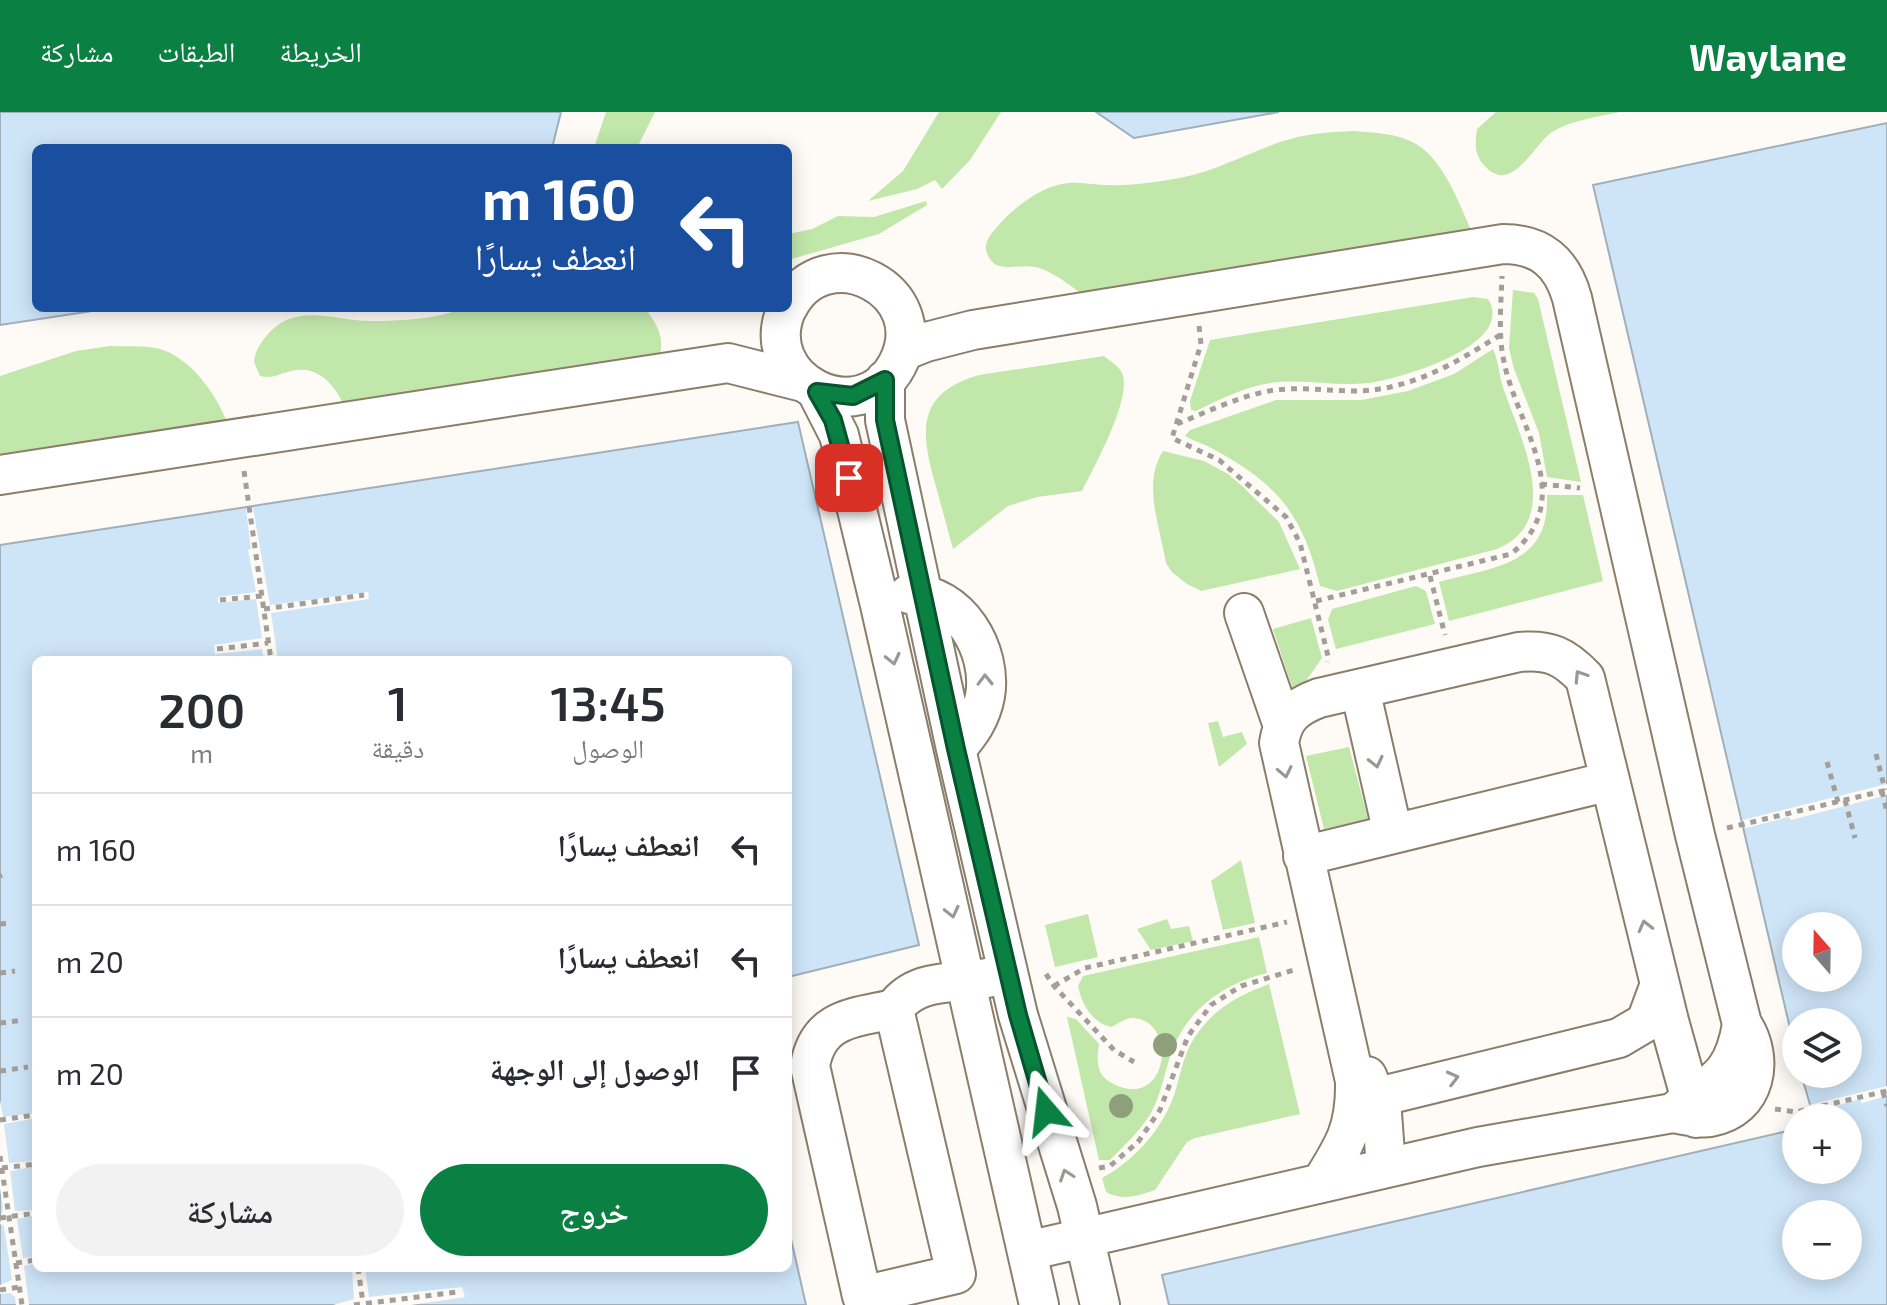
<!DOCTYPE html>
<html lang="ar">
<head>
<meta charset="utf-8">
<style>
  body { margin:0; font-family:"Exo 2","Noto Naskh Arabic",sans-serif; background:#f2f2f3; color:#2b2b33; direction:rtl; height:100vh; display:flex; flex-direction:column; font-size:30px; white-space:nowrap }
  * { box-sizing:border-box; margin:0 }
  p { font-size:26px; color:#7c7c81 }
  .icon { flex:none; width:44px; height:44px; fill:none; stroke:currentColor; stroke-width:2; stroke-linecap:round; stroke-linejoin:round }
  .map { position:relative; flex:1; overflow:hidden; direction:ltr }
  .side { position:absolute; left:32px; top:544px; width:760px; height:616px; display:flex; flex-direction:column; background:#fff; border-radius:12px; box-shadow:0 4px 20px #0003; direction:rtl }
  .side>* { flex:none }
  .hud { position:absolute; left:32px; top:32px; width:760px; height:168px; border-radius:12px; box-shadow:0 4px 20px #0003; direction:rtl; background:#1a4fa0; color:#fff; overflow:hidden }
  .needle { width:52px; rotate:340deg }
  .buttons { position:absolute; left:1782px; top:800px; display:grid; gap:16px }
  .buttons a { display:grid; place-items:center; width:80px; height:80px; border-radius:50%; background:#fff; box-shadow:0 4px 20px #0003; font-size:40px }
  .pin { position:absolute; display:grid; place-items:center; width:68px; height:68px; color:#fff; margin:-34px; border-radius:16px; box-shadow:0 4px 12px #0006 }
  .me { position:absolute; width:88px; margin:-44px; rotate:343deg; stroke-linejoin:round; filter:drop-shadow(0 0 6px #0008) }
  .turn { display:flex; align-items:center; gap:28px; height:168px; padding:0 24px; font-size:36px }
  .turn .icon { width:104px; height:104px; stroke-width:2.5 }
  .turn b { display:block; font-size:56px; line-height:68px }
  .eta { display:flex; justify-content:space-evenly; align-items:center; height:136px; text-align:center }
  .eta b { font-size:48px; font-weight:600; line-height:56px }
  .cta { display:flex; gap:16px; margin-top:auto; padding:16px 24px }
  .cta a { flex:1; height:92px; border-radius:48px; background:#0b8043; color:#fff; font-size:32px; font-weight:600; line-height:92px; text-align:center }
  .cta a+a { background:#f2f2f3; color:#2b2b33 }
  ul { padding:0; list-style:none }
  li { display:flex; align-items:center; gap:24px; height:112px; padding:0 24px; border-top:2px solid #e1e1e2 }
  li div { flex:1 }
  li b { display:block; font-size:30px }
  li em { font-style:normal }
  header { display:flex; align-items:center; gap:48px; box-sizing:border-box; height:112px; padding:0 40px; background:#0b8043; color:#fff }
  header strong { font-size:38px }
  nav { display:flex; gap:44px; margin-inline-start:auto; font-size:28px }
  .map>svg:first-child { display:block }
  .green { fill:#c2e7ab }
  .water { fill:#cee5f8; stroke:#a1afba; stroke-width:2; fill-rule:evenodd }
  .pier { fill:#fefbf7 }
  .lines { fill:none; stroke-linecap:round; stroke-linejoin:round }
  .minor-casing { stroke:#8b7d6a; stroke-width:42 }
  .path { stroke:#a39e99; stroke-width:5; stroke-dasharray:6 6; stroke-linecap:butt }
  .minor { stroke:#fff; stroke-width:38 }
  .tree { fill:#8e9f7c }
  .oneway { stroke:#9b9894 }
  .route-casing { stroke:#07532c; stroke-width:20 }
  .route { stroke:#0b8043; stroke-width:14 }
</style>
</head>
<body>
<header>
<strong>Waylane</strong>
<nav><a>الخريطة</a><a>الطبقات</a><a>مشاركة</a></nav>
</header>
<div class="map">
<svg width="1887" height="1193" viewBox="0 0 1887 1193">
  <rect width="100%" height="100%" fill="#fefbf7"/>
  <path class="green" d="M606,0H655L637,36H594Z
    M939,0H1001L970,48L942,77L935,68L917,77L868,89L903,59Z
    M1496,0H1620C1598,5 1571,8 1552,20C1534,32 1511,85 1484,53C1474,43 1475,30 1477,17Z
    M1354,19C1375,21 1397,21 1416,32C1447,50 1462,101 1478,133L1097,194C1079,181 1057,160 1035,155C1018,151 995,164 987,141C983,131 990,123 997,115C1014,95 1042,73 1069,71C1081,70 1093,73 1105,73C1132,74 1158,70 1184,65C1223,57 1256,36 1294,26C1313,21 1334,20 1354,19Z
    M926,89L927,93L879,122L788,148V122L812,117L838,104L874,105Z
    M1513,178L1534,181L1538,187L1581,370L1547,365L1539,321L1514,257L1509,236Z
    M1473,185L1488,187C1517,233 1400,267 1369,271C1336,275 1303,266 1270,271C1244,275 1219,288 1196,299L1191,298L1190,289L1210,228Z
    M464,196H645C663,221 665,229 656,258L344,294C337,276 320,255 297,258C284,259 274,268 260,264L254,250C255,239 260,232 267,223C296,189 334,209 372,209C402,209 436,207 464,196Z
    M110,234C127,235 149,232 166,239C197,253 217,285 229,314L0,357V264L76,239Z
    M1493,237C1499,250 1499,265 1504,278C1520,325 1564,410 1497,437L1337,479L1320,474C1303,403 1278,372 1213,337C1204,332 1194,329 1185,324L1190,318L1276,288H1361L1408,279L1454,262Z
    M1104,244C1110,249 1119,254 1122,261C1133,285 1094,355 1082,379L1037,385L1008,394L953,437C947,415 941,393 935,371C920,318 917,281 979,263Z
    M1163,339L1204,349L1228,362L1242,374L1279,410L1300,457L1201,479L1187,472L1172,460L1166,451C1160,415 1142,371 1163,339Z
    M1547,383H1583L1603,469L1449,509L1439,470C1493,455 1550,454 1547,383Z
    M1416,474L1426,479L1435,512L1336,537L1328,508L1332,497Z
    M1311,506L1322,546L1306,569L1292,575L1273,517Z
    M1218,609L1223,625L1242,620L1247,632L1219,655L1208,611Z
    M1349,635L1368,707L1324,717L1306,644Z
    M1241,748L1255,811L1223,818L1211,769Z
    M1088,802L1098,845L1055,855L1045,813Z
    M1167,807L1171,817L1189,814L1193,829L1151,838L1137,817Z
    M1259,825L1267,861C1226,871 1190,895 1173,936C1165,957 1162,981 1151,1001C1140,1019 1125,1033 1110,1048H1099L1067,905L1076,907L1099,932C1097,947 1095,961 1110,970C1167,1003 1180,910 1134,906C1126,905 1118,912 1111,915C1091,910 1082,892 1078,874L1083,864Z
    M1269,872L1300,1002L1195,1026L1187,1030L1155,1078C1139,1084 1122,1089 1106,1080L1102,1066C1133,1049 1158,1022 1172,989C1180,968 1182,944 1195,925C1213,897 1239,883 1269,872Z"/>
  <path class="water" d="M0,0H561L552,36H36V196H112L0,213Z
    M1096,0H1279L1134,26Z
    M1887,11V1193H1169L1162,1163L1796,1017V1058H1848V1006H1814L1801,962H1848V910H1796V942L1593,73ZM1796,814H1848V866H1796ZM1796,1102H1848V1154H1796Z
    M798,310L919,833L788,865V548H36V1156H788V1114L806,1193H0V433Z"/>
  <path class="pier" d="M253,396L270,493L368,480L369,487L271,501L278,548H264L262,537L215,542L214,533L262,526L256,487L218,491V485L256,480L248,438L251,437L246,397Z
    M1887,672V683L1791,708L1789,705L1746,716L1743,708Z
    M1887,974V984L1862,991L1860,987L1812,1001L1809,993Z
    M0,988L3,1005L36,1001V1006L4,1012L9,1051L36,1049V1054L10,1059L15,1099L36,1098V1103L17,1107L23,1146L36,1145V1151L24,1154L29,1193H16L15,1185L10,1181L0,1182V1173L12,1168L4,1114L0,1112L3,1096L0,1077Z
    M352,1156H365L369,1185L462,1175L465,1185L411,1193H333L354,1187Z"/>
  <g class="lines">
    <defs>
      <path id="minor" d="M787,196C754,269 861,321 897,253C937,179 825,122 788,195
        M903,239L926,230L973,218L1503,132C1540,132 1562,150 1572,186L1695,723L1742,912C1765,946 1757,997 1710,1005C1697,1007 1685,1003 1673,1001L1478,1035L1027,1139
        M885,268V308L956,637L1018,903L1077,1094L1100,1193
        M817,280L839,323L880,493L1039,1193
        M0,363L728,251L803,270
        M909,482C959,480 993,539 985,584C981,606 970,621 956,637
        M1244,501L1282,611
        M1360,577L1393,722
        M1303,744L1610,669
        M894,897L956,1162L862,1184L810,954C818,906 853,906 894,897Z
        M894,897C917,864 957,873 992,865
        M1367,964L1382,1001L1386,1056
        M1378,985L1619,926L1646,910L1660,872
        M1673,1001C1711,969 1733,968 1742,912
        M1321,1071C1345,1033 1356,1015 1355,969L1279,631C1283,605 1295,595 1319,586L1519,540C1549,537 1564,544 1585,566L1669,909L1696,1006"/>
    </defs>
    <use href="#minor" class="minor-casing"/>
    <path class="path" d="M1199,214L1201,232L1172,326L1219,348L1286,405L1300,431L1328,544L1327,550
      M1177,312C1207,300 1237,285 1269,279C1297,274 1326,279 1354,279C1409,279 1456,251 1500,223
      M244,359L271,548
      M1541,372L1580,376
      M1430,464L1445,523
      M220,488L262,484
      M1316,489L1511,442C1579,387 1517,314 1504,250C1498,223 1501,192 1502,164
      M264,497L364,483
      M217,537L268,531
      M1876,642L1885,678
      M1827,650L1838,690
      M1882,679L1887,700
      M1845,688L1855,726
      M1727,716L1887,678
      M0,764L2,763
      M0,812L10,811
      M0,861L15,859
      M1046,862L1054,874L1114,938L1134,950
      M1054,874L1085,856L1287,810
      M0,911L23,908
      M0,959L28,955
      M1883,980L1887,994
      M1775,997L1796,1000L1887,979
      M0,1008L35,1003
      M0,1044L22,1193
      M2,1056L36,1052
      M1099,1056L1110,1054L1138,1030L1160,998L1188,924L1211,893L1241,874L1297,857
      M0,1106L36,1101
      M16,1151L36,1148
      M317,1156H318
      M358,1156L363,1191
      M0,1178L20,1175
      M354,1193L458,1180"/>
    <use href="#minor" class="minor"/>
  </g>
  <g class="tree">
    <circle cx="1165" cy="933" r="12"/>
    <circle cx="1121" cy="994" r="12"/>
  </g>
  <defs><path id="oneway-chevron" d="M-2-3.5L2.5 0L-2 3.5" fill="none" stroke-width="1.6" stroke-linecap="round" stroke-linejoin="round" transform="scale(2)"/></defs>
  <g class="oneway">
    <use href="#oneway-chevron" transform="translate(893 547) rotate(77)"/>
    <use href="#oneway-chevron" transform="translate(1580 564) rotate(-123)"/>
    <use href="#oneway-chevron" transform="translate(985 568) rotate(-91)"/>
    <use href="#oneway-chevron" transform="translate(1376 650) rotate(77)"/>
    <use href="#oneway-chevron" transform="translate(1285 660) rotate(78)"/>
    <use href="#oneway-chevron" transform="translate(952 800) rotate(77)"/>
    <use href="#oneway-chevron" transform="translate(1645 814) rotate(-104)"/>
    <use href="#oneway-chevron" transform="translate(1453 966) rotate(-14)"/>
    <use href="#oneway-chevron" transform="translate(1066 1063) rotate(-109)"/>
  </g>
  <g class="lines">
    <defs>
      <path id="route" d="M849,366L833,308L817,280L853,284L885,268V308L956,637L1018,903L1046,999"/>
    </defs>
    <use href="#route" class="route-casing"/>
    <use href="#route" class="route"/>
  </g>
</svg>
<div class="buttons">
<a><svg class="needle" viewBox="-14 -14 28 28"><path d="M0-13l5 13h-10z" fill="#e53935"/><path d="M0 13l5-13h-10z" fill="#7c7c81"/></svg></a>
<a><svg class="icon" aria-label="layers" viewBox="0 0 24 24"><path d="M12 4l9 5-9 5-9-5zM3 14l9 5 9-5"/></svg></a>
<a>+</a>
<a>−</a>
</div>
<div class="pin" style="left:849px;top:366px;background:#d93025"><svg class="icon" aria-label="arrive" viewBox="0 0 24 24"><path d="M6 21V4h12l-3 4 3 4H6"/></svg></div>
<svg class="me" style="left:1046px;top:999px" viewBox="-20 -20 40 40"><path d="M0-17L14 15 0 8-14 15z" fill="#0b8043" stroke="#fff" stroke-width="4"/></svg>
<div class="hud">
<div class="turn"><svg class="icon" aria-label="left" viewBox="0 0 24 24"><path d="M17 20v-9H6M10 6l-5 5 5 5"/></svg><div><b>160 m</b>انعطف يسارًا</div></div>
</div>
<section class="side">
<div class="eta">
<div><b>13:45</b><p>الوصول</p></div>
<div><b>1</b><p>دقيقة</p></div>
<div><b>200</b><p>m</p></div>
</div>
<ul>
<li><svg class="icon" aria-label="left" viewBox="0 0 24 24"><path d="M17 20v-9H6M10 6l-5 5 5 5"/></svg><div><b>انعطف يسارًا</b></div><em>160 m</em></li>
<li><svg class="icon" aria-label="left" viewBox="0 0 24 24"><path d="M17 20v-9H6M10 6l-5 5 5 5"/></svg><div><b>انعطف يسارًا</b></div><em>20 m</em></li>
<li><svg class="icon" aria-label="arrive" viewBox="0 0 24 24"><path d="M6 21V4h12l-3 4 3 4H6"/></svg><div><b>الوصول إلى الوجهة</b></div><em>20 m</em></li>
</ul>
<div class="cta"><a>خروج</a><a>مشاركة</a></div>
</section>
</div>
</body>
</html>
